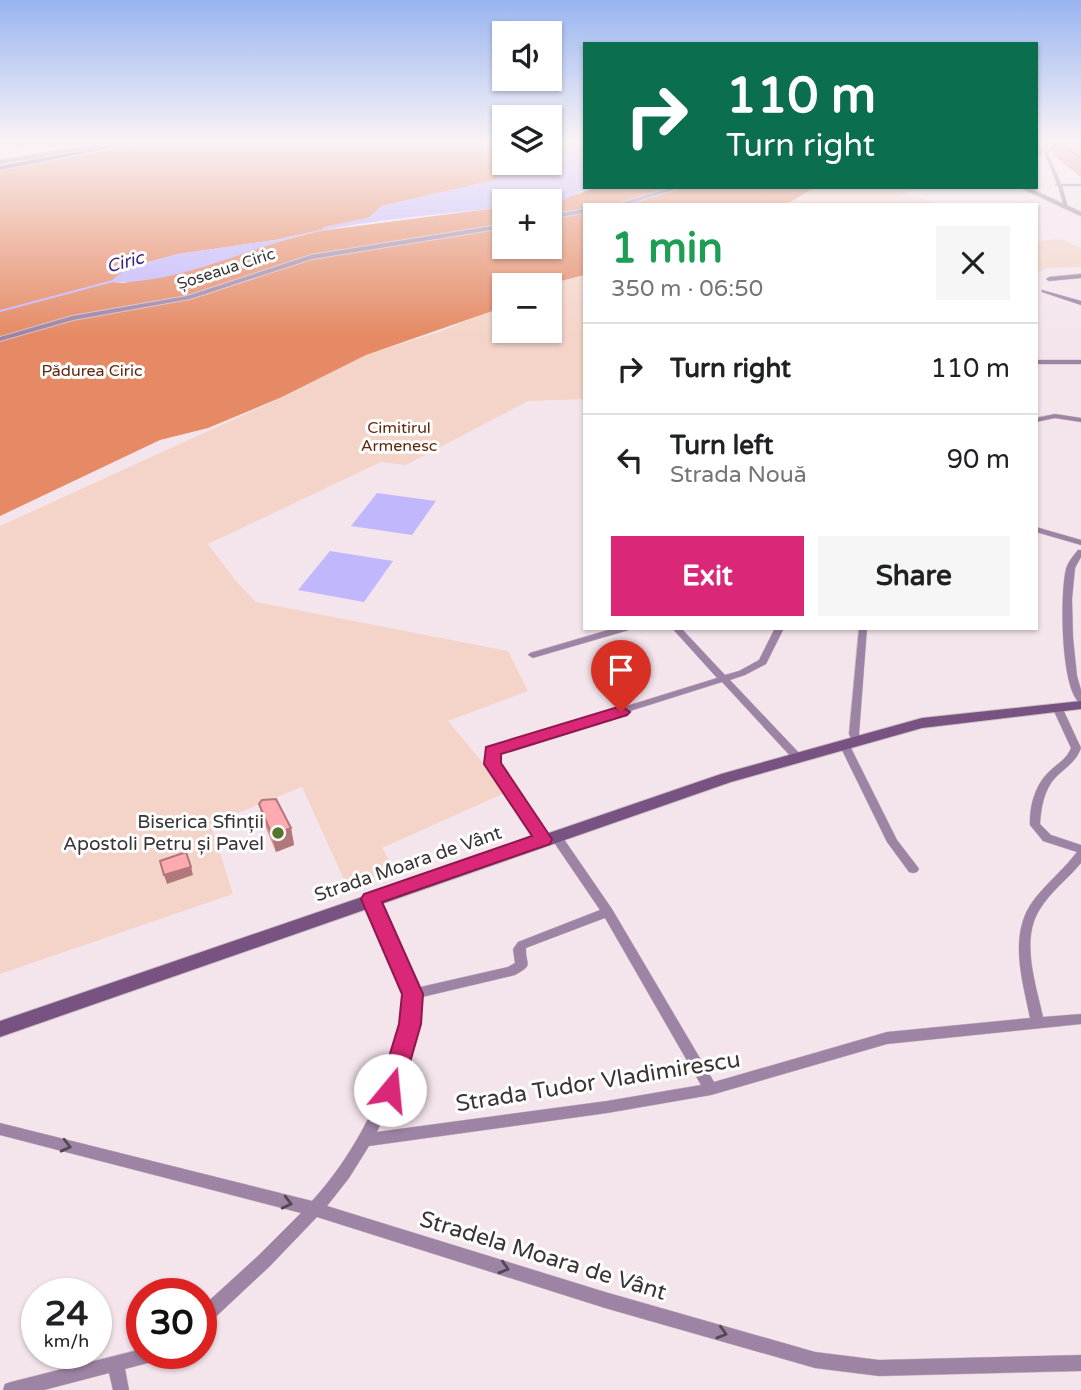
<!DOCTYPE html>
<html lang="en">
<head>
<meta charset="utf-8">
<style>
  body { margin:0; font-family:"Varela Round",sans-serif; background:#f6f6f6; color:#202124; height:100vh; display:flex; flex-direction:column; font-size:26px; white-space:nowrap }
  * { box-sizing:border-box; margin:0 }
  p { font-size:23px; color:#757577 }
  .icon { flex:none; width:38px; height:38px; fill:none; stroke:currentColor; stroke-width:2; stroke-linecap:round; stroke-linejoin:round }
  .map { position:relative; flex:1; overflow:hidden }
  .side { position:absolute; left:583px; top:203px; width:455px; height:427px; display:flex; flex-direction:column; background:#fff; border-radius:0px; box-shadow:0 2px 5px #0004 }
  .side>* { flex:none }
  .top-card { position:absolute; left:583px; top:42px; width:455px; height:147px; border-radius:0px; box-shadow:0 2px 5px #0004; background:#0b6e4f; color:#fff; overflow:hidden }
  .buttons { position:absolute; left:492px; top:21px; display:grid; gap:14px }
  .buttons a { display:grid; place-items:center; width:70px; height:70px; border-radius:0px; background:#fff; box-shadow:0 2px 5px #0004; font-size:35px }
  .speed { position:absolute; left:21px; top:1278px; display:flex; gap:14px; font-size:35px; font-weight:700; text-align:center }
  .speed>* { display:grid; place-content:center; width:91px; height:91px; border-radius:50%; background:#fff; box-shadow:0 2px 5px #0004; line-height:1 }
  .speed small { font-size:18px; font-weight:400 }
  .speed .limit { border:10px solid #d22; background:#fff; color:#111 }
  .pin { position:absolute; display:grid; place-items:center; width:60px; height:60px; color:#fff; margin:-72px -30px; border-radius:50% 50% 50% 0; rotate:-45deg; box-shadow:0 0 7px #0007 }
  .pin .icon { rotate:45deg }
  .me { position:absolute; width:77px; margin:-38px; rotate:17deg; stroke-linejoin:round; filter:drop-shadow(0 0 5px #0008) }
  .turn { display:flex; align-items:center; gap:24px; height:147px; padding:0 28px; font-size:32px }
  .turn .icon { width:91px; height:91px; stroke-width:2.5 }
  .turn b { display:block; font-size:49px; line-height:60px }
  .round { display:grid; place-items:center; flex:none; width:74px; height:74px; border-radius:0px; background:#f6f6f6 }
  .head { display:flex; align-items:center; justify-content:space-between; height:119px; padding:0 28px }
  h1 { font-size:42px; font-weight:700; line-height:52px; color:#1e9e55 }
  .primary-button { display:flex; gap:14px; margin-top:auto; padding:14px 28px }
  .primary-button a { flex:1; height:80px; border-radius:0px; background:#db2777; color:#fff; font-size:28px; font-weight:700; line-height:80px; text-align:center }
  .primary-button a+a { background:#f6f6f6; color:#202124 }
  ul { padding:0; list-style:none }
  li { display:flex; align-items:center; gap:21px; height:91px; padding:0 28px; border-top:2px solid #e0e0e0 }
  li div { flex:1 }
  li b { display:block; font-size:26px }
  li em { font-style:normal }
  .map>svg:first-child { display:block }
  .green { fill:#f4d4c8 }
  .forest { fill:#e58a64 }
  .water { fill:#c1b7fd }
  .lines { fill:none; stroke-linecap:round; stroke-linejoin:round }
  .stream { stroke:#c1b7fd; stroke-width:2 }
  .minor-casing { stroke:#cfc2c8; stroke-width:1 }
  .tertiary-casing { stroke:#cfc2c8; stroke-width:2 }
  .secondary-casing { stroke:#cfc2c8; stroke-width:2 }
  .minor { fill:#9e84a4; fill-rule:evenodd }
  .tertiary { fill:#9e84a4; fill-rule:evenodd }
  .secondary { fill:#785382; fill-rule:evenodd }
  .wall { fill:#da9297 }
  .shaded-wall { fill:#b1777b }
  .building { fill:#fdaab0; stroke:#b1777b; stroke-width:2 }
  .oneway { stroke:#534852 }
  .route { fill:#db2777; stroke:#8e194d; stroke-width:2 }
  .poi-dot { fill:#587428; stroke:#fff; stroke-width:2.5 }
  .labels { text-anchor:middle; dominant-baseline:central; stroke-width:6; stroke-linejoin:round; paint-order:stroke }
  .far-street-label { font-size:16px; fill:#3a3437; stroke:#fff }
  .far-park-label { font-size:16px; fill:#61270c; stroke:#fff }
  .far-water-label { font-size:18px; font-style:italic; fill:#412385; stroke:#fff }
  .poi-label { font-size:19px; fill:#3a3437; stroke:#fff; text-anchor:end }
  .street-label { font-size:19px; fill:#3a3437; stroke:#fff }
  .near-street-label { font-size:23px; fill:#3a3437; stroke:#fff }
</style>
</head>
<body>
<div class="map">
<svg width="1081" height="1390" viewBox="0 0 1081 1390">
  <rect width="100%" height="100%" fill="#f4e5ec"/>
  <path class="green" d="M816,187H916L900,196L917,197L945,205H785Z
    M1061,239L1081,248V267L1047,268L1036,273V241Z
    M584,275V399L528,401L406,465L381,462L208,544L235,580L256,602L508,651L528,691L448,721L507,792L382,848L395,869L347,886L302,787L211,824L233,894L0,974V526L285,396L368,354L439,332L504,305V331H550V285H545Z"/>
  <path class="forest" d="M153,142H504V163L495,180L382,206L366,220L275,240L178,254L126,268L112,282L124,283L319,231L504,207V247H550V202L601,187H816L785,205H584V275L546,285H504V305L498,309L366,355L282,397L208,428L160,440L0,516V165L55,160Z"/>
  <path class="water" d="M584,143V187H601L583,190L564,200L504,201V207C439,215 371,219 307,234C242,250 179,284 110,282L126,268L178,254L275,240L366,220L382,206L495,180L504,163H550V151Z
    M377,493L436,501L412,535L351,526Z
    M330,551L393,561L364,602L298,590Z"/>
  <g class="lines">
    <path class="stream" d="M324,228L371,218
      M0,311L113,281"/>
    <defs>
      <path id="minor" d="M1056,143L1058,144L1057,149L1048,153L1061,184H1081V186H1062L1068,207L1066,208L1064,207L1058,186L1055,185L1057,184L1044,152L1054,147V144Z
        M1081,274V278L1049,281L1046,279L1049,277Z
        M1042,290L1081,301V305L1042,292Z
        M1036,360H1081V364H1036Z
        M1055,414L1081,418V422L1055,418L1036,422V418Z
        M1036,527L1081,540V545L1036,532Z
        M1078,550H1081V557L1075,568L1072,599L1073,638L1077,676L1081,690V704C1060,692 1060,592 1066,569C1068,562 1073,556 1078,550Z
        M615,628H630L629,630L536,657L533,658L528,655L530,653Z
        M672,628H681L725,675L739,671L759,660L775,628H784L766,664L745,675L730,680L801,755L802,757L801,759H793L722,682L497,753L498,764L549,839L547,842H539L488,764L487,751L488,749L717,678Z
        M859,628H867L859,734L862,741L857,744L853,743L849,734Z
        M1057,704L1062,707L1081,748C1076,762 1066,767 1056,777C1044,789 1041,808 1040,824L1051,835L1081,845V863C1068,879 1051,891 1040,909C1020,940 1036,984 1043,1017L1081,1014V1024L887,1044L711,1095L607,1113L369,1146L349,1178L327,1206L605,1292L815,1352L879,1360L1081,1355V1371L879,1376L815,1368L605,1308L317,1217L270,1266L207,1325L201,1327V1308L259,1255L301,1213L0,1135V1123L312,1201C352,1157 378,1106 396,1049C402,1030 408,1010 404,990L365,899L367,896L371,895L375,896L377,899L416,988L508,967L515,963L513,949L518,942L600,910L551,838L549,835L551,832H559L612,909L714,1082L887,1032L1030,1018C1022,978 1007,932 1036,897C1049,881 1065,868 1077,852L1043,841L1030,825C1029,805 1036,782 1052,769C1060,762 1067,758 1071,748L1052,707ZM605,918L701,1085L607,1101L377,1132C395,1094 418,1040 418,998L515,975C535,964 525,965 526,948Z
        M844,741L849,744L897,840L917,866L919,869L917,872L913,873L909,872L887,842L839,744Z
        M142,1349V1353H165L163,1359L125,1369L129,1390H113L109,1373L44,1390H3L5,1384L11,1382Z"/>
      <path id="tertiary" d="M116,142H127L0,164V160Z
        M673,187H683L624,205H614Z
        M1019,187H1027L1081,212V216Z
        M584,209V213L550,219V215Z
        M504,224V228L312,259L190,299L73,320L0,341V337L72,316L187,296L311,255Z"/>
      <path id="secondary" d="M128,142H139L0,170V166Z
        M1081,701V709L922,728L731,782L0,1037V1021L721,774L922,718Z"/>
    </defs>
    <use href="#minor" class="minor-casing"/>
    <use href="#tertiary" class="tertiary-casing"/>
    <use href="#secondary" class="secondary-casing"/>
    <use href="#minor" class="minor"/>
    <use href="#tertiary" class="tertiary"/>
    <use href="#secondary" class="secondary"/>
  </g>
  <path class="wall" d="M8,142H45L16,147Z
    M1036,142H1050L1048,147L1044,150L1042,155H1036Z
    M1057,142H1081V177L1053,155Z
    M259,804L291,828L294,845L276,852L263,821Z"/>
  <path class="shaded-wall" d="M15,142H45L16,147Z
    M1046,142H1050L1048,147L1044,150Z
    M291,828L294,845L276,852L272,835Z
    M191,867L193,875L167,884L164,875Z"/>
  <path class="building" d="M1059,142H1081V158Z
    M276,799L291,828L272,835L259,804L262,800Z
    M186,852L191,867L164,875L160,861Z"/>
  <defs><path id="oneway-chevron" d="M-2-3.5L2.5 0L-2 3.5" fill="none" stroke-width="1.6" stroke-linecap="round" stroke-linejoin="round" transform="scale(1.75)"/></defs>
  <g class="oneway">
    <use href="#oneway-chevron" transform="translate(66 1146) rotate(14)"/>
    <use href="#oneway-chevron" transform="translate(287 1203) rotate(14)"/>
    <use href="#oneway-chevron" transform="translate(504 1268) rotate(17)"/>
    <use href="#oneway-chevron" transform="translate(722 1333) rotate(16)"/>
  </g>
  <linearGradient id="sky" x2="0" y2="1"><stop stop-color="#98b5f0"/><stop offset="0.42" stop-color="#faf3f6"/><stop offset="1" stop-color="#faf3f6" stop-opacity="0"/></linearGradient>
  <rect width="1081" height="336" fill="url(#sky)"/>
  <path class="route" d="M621,706L630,712L627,715L501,754V763L552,839L550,844L382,902L423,994L421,1024L402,1090L398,1097L390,1100L382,1097L379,1090L399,1024L402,994L361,899L364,894L532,836L484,764L486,747Z"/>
  <circle class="poi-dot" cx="278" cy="833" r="7"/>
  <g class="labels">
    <g class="far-street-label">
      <text transform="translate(226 269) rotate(-18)">Șoseaua Ciric</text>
    </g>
    <g class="far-park-label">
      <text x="92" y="371">Pădurea Ciric</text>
      <text x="399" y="428">Cimitirul<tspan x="399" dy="18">Armenesc</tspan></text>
    </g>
    <g class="far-water-label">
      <text transform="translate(125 262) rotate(-15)">Ciric</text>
    </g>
    <g class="poi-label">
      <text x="264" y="822">Biserica Sfinții<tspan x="264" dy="22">Apostoli Petru și Pavel</tspan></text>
    </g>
    <g class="street-label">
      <text transform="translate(408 864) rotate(-19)">Strada Moara de Vânt</text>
    </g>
    <g class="near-street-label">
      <text transform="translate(598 1082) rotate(-9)">Strada Tudor Vladimirescu</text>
      <text transform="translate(543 1256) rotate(17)">Stradela Moara de Vânt</text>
    </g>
  </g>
</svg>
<div class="buttons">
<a><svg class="icon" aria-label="sound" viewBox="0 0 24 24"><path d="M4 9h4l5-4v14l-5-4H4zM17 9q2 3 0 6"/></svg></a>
<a><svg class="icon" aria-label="layers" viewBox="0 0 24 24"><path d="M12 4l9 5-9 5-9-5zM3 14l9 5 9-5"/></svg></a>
<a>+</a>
<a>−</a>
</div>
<div class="speed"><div>24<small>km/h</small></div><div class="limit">30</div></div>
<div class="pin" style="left:621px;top:712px;background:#d93025"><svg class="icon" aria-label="arrive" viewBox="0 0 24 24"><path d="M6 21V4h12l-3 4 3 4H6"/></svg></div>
<svg class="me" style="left:390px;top:1090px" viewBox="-20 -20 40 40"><circle r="19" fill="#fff"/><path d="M0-13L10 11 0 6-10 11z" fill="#db2777"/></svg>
<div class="top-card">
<div class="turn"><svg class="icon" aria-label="right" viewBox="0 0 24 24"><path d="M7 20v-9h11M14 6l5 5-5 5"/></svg><div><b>110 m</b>Turn right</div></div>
</div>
<section class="side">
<div class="head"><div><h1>1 min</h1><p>350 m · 06:50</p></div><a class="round"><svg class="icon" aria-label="close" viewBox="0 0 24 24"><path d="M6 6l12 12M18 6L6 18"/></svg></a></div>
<ul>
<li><svg class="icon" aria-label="right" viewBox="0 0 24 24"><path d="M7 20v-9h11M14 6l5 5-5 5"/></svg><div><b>Turn right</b></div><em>110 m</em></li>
<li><svg class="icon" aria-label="left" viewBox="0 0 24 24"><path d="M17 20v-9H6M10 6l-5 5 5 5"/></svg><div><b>Turn left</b><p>Strada Nouă</p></div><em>90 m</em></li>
</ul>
<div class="primary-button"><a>Exit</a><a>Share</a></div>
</section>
</div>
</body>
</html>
